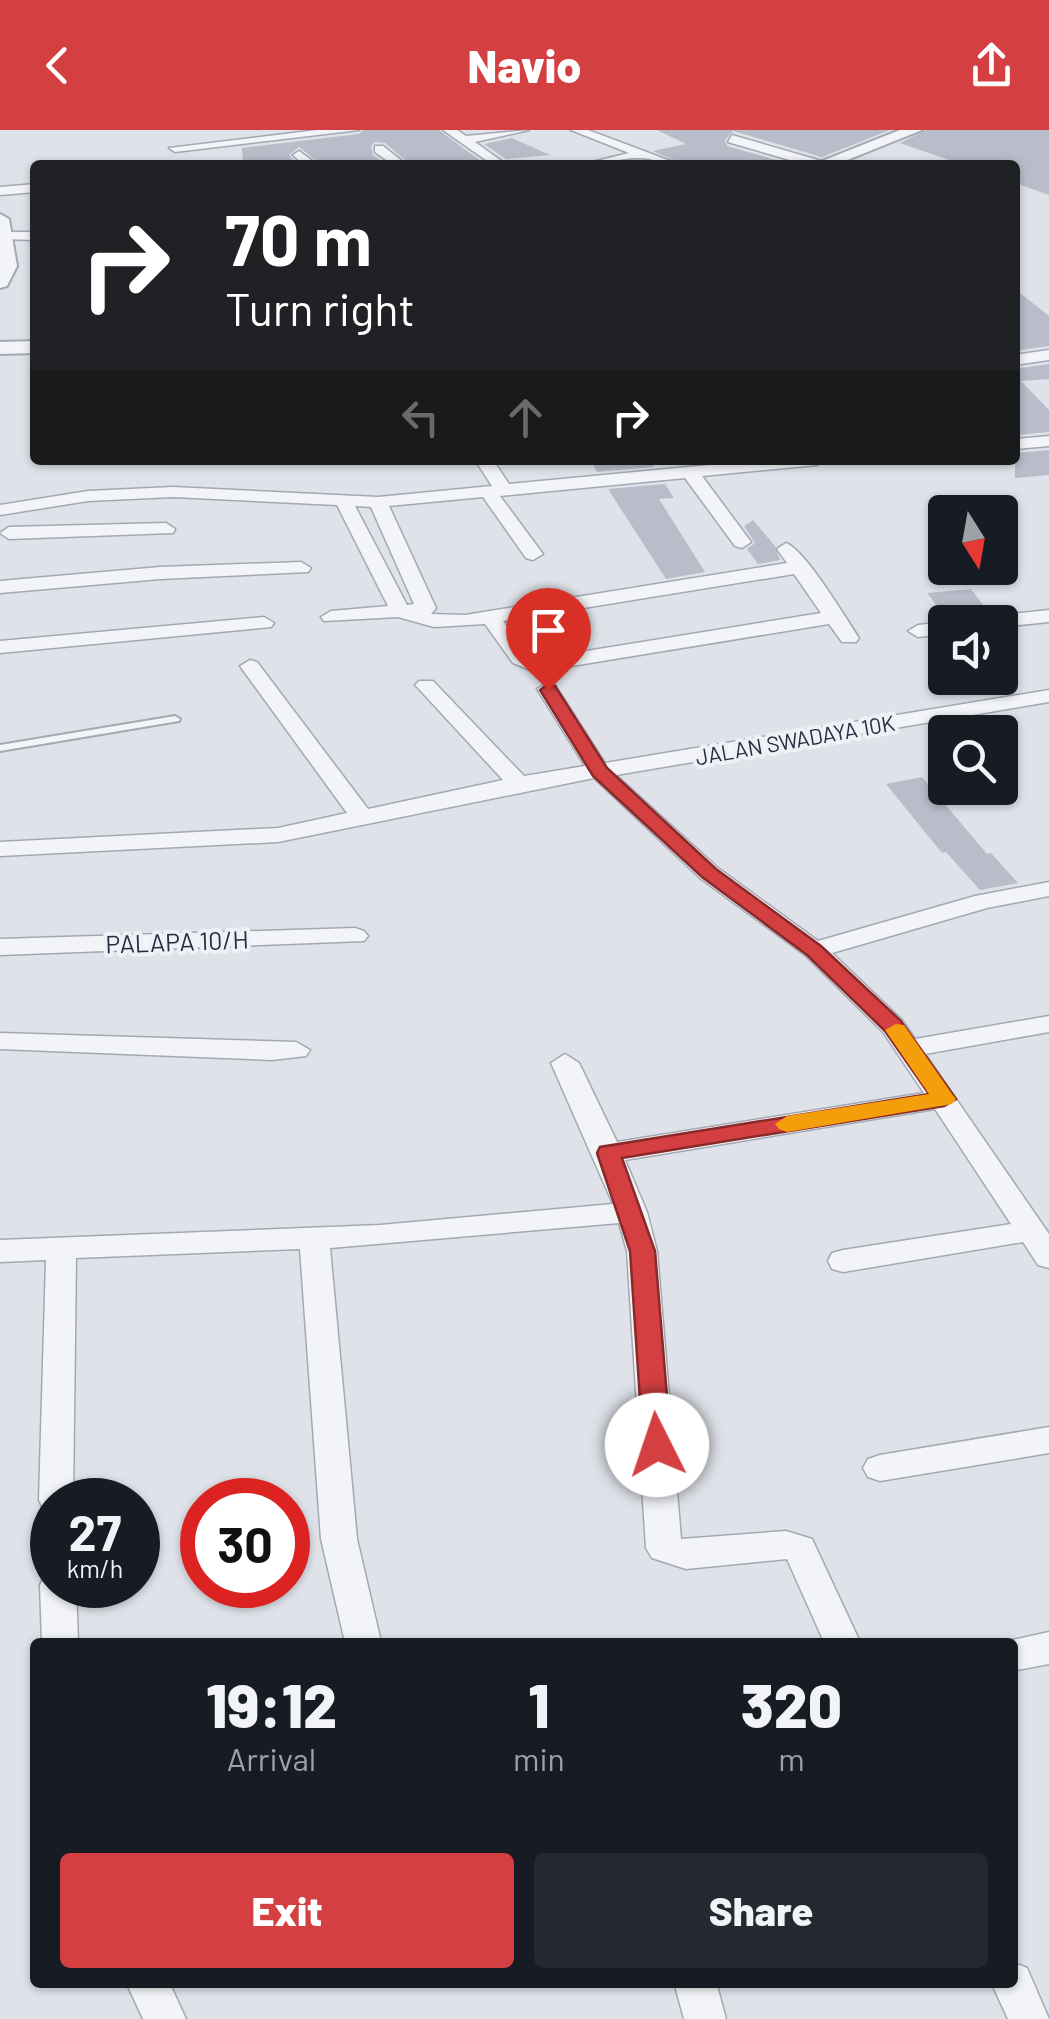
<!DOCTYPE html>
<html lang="en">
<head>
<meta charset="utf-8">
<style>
  body { margin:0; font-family:Barlow,sans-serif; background:#242831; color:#f1f3f6; height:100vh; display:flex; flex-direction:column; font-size:38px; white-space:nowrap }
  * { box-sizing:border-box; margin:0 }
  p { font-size:32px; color:#9ea1a6 }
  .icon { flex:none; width:55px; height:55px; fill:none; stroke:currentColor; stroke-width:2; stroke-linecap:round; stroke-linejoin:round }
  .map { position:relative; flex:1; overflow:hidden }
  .details { position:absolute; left:30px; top:1508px; width:988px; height:350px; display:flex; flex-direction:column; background:#171b24; border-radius:10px; box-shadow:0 2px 8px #0004 }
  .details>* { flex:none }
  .guide { position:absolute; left:30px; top:30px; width:990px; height:305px; border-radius:10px; box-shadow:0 2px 8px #0004; background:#202124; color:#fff; overflow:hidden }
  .needle { width:65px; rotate:169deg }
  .buttons { position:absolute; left:928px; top:365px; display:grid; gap:20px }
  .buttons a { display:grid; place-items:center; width:90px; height:90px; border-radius:10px; background:#171b24; box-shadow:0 2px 8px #0004; font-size:50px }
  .speed { position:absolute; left:30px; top:1348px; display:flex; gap:20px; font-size:50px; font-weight:700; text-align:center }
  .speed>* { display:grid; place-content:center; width:130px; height:130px; border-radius:50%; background:#171b24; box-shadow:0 2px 8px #0004; line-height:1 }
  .speed small { font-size:25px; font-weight:400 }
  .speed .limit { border:15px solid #d22; background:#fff; color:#111 }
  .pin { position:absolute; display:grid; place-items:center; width:85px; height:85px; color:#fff; margin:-102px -42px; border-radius:50% 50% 50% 0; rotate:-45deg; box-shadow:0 0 10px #0007 }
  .pin .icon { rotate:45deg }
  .me { position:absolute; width:110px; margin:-55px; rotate:356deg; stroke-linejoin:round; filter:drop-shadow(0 0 8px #0008) }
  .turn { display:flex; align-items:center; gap:35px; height:210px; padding:0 30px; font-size:45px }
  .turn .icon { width:130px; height:130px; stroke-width:2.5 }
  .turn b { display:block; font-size:70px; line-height:85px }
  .lanes { display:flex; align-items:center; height:95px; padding:0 30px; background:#0003; justify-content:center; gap:50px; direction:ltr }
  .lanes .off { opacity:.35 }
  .eta { display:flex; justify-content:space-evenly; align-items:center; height:170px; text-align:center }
  .eta b { font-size:60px; font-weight:800; line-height:70px }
  .cta { display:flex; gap:20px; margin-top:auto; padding:20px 30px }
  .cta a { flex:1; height:115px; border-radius:10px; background:#d43f41; color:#fff; font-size:40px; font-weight:800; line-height:115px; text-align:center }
  .cta a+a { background:#242831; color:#f1f3f6 }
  header { display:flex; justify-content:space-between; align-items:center; height:130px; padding:0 30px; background:#d43f41; color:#fff; font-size:45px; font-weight:800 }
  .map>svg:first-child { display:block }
  .building { fill:#b9bdc9 }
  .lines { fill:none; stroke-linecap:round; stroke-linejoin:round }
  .service-casing { stroke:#a4a8b3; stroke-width:4 }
  .minor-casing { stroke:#a4a8b3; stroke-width:3 }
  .tertiary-casing { stroke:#a4a8b3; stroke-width:4 }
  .service { fill:#f2f4f7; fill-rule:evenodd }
  .minor { fill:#f2f4f7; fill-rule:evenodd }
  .tertiary { fill:#f2f4f7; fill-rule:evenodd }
  .route { fill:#d43f41; stroke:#8a292a; stroke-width:2.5 }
  .slow { fill:#f59e0b }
  .labels { text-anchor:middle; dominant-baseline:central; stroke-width:8; stroke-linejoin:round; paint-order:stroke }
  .far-street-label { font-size:22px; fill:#272d41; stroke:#eff1f7 }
  .street-label { font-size:25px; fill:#272d41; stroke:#eff1f7 }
</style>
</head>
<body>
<header><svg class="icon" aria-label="back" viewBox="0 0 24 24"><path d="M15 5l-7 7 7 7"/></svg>Navio<svg class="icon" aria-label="share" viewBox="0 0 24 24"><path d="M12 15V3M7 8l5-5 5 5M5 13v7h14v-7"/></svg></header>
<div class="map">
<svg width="1049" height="1889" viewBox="0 0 1049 1889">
  <rect width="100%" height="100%" fill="#dfe2e9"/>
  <path class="building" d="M363,0H439L482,32L411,35L385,13L375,12L371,16L373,25L387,35H322L299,17L289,25L298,35H243L242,18L359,4Z
    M657,0H890L822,27L733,1L725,10L727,16L794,35H685L653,21L686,14Z
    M926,0H1049V65L1015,53V35H963L900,13Z
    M512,8L550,25L506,29L484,14Z
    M1015,159L1049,186V216L1015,221Z
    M1049,234V249L1021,251L1049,280V302L1015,305V239Z
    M1049,320V345L1015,348V323Z
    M590,330H649L654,337L597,342Z
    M665,354L674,368L659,369L705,442L666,449L608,359Z
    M753,390L775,416L780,430L758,434L747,419L755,413L744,396Z
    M971,459L990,484L948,490L927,463Z
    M922,647L987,724L991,723L1018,753L980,760L946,722L942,723L886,654Z"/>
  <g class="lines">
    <defs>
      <path id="service" d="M175,586L180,589L179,591L0,621V615Z"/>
      <path id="minor" d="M317,0H359L175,22L169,18Z
        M443,0H457L466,6L529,0L475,12L507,35H493Z
        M571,0H588L681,35C667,35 653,28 639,28C620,28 600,35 580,35L629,23Z
        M732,5L825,32L827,35H807L728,12Z
        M375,16H383L407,35H393L375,22Z
        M299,21L318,35H304L293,25Z
        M35,54V62L0,65V57Z
        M4,102H35V110L0,109V103Z
        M1049,220V230L1015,235V225Z
        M1049,306V316L1015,319V309Z
        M475,330H493L509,354L762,330H826L817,335L702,346L751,412L742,418L735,416L685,348L500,366L543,424L533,430L526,428L483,367L389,376L436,478L431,484L465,485L787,433L777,419L786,413C806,421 845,487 859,508L856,512H842L829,494L535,542L513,533L485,494L434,497L398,487L324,491L321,487L331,481L388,476L337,375L173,367L88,371L0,385V375L88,361L173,357L378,367L492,356ZM355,376L371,377L414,474L407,475ZM794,444L821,483L537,529L522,518L503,491Z
        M166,393L175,399L173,403L9,409L0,403L9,397Z
        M301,432L311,438L308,442L160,449L0,463V451L160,437Z
        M1049,480V492L1000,497V492H984L994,486Z
        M264,487L274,493L271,497L0,523V511Z
        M945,492V504L918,507L908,501L918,495Z
        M250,530L257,532L368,679L503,650L419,559L415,555L419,551H433L524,646L585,636L537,559L548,553L555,555L605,633L1049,560V572L616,645L718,738L818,811L975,766L1049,752V766L987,778L832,823L902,890L915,909L1049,886V902L925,924L1049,1104V1138L1038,1135L1023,1112L843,1142L832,1139L828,1131L832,1123L843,1120L1011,1094L935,979L625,1030L647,1082L657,1121L681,1409L786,1401L812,1409L860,1512H824L787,1429L686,1439L652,1428L646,1418L627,1121L619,1093L330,1118L357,1409L381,1512H345L321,1409L300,1119L76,1128L73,1370H52V1382L44,1380L39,1370L46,1130L0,1132V1110L380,1095L613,1074L551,933L565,924L579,933L617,1012L924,963L883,902L805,825L700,748L594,648L278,712L0,726V712L278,698L347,683L240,536Z
        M355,798L364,801L368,806L364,811L0,825V809Z
        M0,903L296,912L310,920L306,926L272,930L0,919Z
        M1049,1297V1323L880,1351L868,1347L863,1338L868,1329L880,1325Z
        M52,1442V1455H76L78,1512H42L40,1455L45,1445Z
        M1049,1502V1534L1012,1541V1512H1003Z
        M1012,1832L1027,1838L1049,1889H1008L991,1852H1012Z
        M126,1852H169L186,1889H143Z
        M674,1852H716L726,1889H684Z"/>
      <path id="tertiary" d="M900,0H922L835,35H812Z
        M0,84L9,89L17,136L7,156L0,158Z
        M35,211V223L0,224V212Z"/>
    </defs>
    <use href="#service" class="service-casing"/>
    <use href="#minor" class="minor-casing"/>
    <use href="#tertiary" class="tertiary-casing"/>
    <use href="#service" class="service"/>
    <use href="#minor" class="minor"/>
    <use href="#tertiary" class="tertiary"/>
  </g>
  <path class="route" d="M548,554L555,556L607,638L716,739L821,816L901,891L956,969L944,976L622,1028L655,1121L671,1315L667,1322L657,1325L647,1322L643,1315L630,1121L597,1023L600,1017L929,964L885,901L807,825L702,747L593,646L540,560Z"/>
  <path class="slow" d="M896,894L904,895L952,964L956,969L952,974L787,1002L779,999L775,994L787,986L929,964L885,900Z"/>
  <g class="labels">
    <g class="far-street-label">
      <text transform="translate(795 609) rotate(-10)">JALAN SWADAYA 10K</text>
    </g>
    <g class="street-label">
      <text transform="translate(177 811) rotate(-2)">PALAPA 10/H</text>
    </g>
  </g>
</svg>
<div class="buttons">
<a><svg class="needle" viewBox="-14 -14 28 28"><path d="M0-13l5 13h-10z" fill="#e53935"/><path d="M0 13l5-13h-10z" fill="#9ea1a6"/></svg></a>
<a><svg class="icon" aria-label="sound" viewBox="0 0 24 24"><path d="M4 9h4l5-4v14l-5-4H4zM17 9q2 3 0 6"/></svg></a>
<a><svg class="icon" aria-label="search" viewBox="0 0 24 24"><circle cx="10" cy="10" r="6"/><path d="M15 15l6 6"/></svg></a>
</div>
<div class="speed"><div>27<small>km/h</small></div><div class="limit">30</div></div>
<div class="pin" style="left:548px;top:560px;background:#d93025"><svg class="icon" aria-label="arrive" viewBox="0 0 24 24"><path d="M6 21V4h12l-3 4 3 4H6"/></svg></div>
<svg class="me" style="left:657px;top:1315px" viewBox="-20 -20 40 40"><circle r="19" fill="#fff"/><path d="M0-13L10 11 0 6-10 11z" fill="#d43f41"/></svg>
<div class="guide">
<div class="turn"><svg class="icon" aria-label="right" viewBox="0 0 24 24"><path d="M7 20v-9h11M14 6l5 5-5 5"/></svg><div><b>70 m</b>Turn right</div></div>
<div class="lanes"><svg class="icon off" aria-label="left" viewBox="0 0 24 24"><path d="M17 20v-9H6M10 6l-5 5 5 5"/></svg><svg class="icon off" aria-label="ahead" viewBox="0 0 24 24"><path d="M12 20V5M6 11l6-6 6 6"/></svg><svg class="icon" aria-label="right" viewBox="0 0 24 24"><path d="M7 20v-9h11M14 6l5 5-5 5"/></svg></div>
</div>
<section class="details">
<div class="eta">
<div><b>19:12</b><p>Arrival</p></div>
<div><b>1</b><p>min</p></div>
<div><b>320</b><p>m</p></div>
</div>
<div class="cta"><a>Exit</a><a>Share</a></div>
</section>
</div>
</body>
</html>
